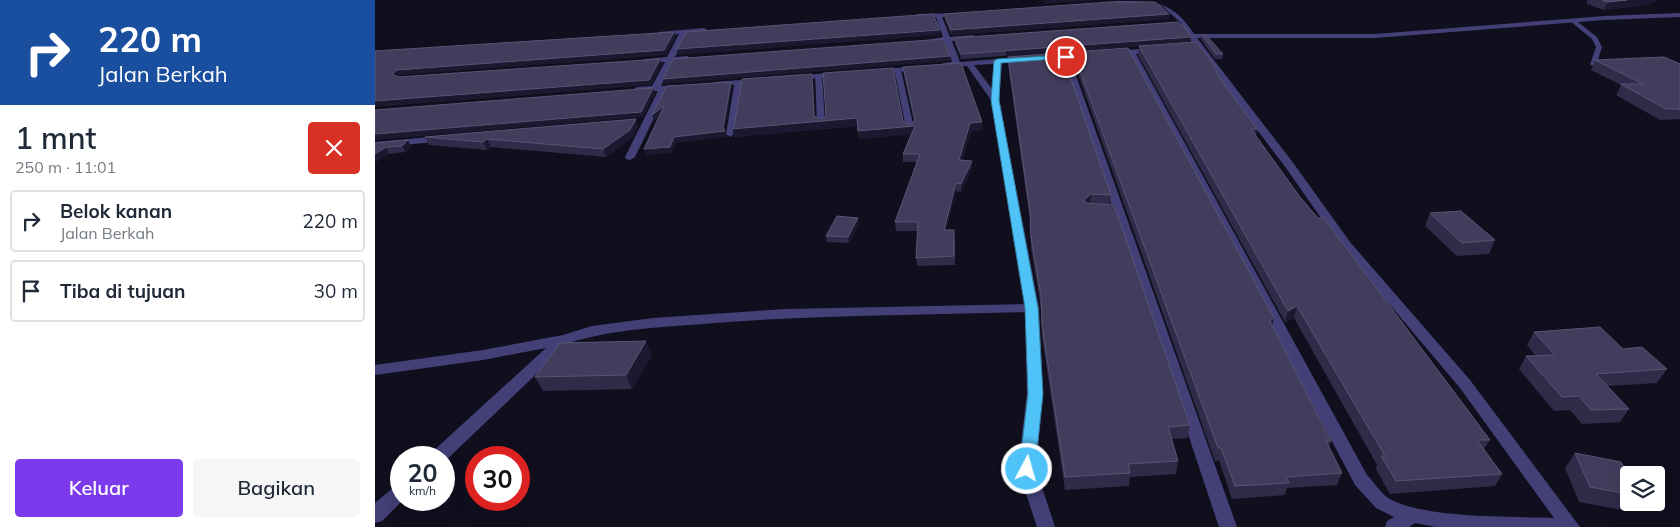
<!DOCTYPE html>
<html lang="id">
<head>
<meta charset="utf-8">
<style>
  body { margin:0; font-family:Mulish,sans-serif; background:#f6f6f7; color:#1f2937; height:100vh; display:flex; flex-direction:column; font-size:19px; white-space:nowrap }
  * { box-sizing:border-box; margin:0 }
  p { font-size:16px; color:#747a83 }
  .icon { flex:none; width:28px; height:28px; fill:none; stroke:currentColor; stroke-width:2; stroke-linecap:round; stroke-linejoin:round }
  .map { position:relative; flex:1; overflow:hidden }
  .details { display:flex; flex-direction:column; background:#fff; width:375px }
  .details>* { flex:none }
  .guide { background:#1a4fa0; color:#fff; overflow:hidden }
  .controls { position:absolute; left:1245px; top:466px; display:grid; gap:10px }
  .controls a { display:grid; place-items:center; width:45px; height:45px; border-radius:5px; background:#fff; box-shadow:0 5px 20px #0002; font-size:25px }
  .speed { position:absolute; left:15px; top:446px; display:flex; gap:10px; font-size:25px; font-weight:700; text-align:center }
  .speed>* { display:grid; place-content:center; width:65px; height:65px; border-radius:50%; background:#fff; box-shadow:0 5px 20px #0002; line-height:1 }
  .speed small { font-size:12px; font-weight:400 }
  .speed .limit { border:8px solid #d22; background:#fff; color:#111 }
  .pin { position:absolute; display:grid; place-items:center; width:42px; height:42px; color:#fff; margin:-21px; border:2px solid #fff; border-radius:50%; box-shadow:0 1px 5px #0007 }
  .me { position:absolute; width:55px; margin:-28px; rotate:6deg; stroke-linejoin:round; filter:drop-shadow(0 0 4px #0008) }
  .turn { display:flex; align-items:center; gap:18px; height:105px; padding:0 15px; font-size:22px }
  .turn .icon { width:65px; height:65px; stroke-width:2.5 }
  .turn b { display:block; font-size:35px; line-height:42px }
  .round { display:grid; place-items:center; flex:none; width:52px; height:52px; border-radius:5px; background:#f6f6f7 }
  .overview { display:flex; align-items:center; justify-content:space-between; height:85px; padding:0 15px }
  h1 { font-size:30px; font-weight:600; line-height:38px }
  .button { display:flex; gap:10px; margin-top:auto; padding:10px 15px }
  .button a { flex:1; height:58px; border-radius:5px; background:#7c3aed; color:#fff; font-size:20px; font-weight:600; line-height:58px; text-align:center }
  .button a+a { background:#f6f6f7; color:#1f2937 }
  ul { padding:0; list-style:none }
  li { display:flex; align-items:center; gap:15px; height:62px; margin:0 10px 8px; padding:0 5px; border:2px solid #e0e1e3; border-radius:5px }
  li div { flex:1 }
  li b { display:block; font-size:19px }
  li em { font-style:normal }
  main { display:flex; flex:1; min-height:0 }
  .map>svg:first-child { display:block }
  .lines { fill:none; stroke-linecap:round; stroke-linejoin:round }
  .lane { fill:#424077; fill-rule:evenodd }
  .street { fill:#424077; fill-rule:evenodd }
  .wall { fill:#302b49 }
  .shaded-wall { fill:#1c1830 }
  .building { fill:#423d5c; stroke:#595475 }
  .route { fill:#4fc3f7; stroke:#337fa1 }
</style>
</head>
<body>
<main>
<section class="details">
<div class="guide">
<div class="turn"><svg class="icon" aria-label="right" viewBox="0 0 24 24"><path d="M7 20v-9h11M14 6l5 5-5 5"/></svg><div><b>220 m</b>Jalan Berkah</div></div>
</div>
<div class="overview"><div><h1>1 mnt</h1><p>250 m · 11:01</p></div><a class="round" style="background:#d93025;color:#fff"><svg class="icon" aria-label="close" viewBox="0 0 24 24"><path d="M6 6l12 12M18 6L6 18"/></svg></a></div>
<ul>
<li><svg class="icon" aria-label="right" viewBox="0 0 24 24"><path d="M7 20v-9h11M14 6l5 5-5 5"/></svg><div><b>Belok kanan</b><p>Jalan Berkah</p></div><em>220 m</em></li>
<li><svg class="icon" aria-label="arrive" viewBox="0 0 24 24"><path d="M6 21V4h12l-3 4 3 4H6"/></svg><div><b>Tiba di tujuan</b></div><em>30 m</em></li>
</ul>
<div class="button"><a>Keluar</a><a>Bagikan</a></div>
</section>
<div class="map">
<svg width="1305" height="527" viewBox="0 0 1305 527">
  <rect width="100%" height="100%" fill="#110f1e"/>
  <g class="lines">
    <path class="lane" d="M1195,19H1199L1222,37L1227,47L1221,66L1215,65L1221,47L1217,39L1195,21Z
      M519,68L526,70L539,128L538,130L535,131L531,128Z
      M440,74L447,76L450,123L446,125L442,123Z
      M360,80L367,82L359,134L355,137L351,134Z
      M66,136L70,139L69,141L0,148V142Z"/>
    <path class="street" d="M740,1C779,1 797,0 819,34H1000L1229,16L1305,13V17L1229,20L1000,38H822L919,164L975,242L1095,380L1205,527H1061L1040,523L1034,527H1010L1012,521L1019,517L1001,508L980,485L753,54L738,55L734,53L735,51L780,48L784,50L780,52L761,54L992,475C999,482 1005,492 1013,498C1048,519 1137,516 1179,518L1085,388L967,248L911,168L820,48L806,23L787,6L738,4L737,3Z
      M588,13V15L586,16L567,17L575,37L597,35L601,37L597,39L577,41L585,62L648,57L652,59L648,61L627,63L624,100L664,308L668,393L661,469L680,527H662L643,469L652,393L650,312C547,315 443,315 340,323C291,327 241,328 194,343L69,462V458H54L56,453L171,348L108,360L0,375V365L108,350L188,335L217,326L278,318L411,309L650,304L616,100L592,66L568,67V63L577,62L570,42L552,43L548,41L568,37L561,17L543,18L540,16L543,14ZM619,64L617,89L599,65Z
      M329,28L332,30L331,31L312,34L300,57L312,56L316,58L312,60L298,61L286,86L307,85L311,87L307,89L292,91L260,157L255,160L251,159L250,157L283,91L262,93L258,90L262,87L277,86L290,62L270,63L266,61L270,59L292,57L304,34L284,36L280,34L284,32Z
      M713,53H716V57L695,59L862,527H844L688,59L673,60L669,58L673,56Z
      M543,66H546V70L501,74L497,72L501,70Z
      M464,72H467V76L421,80L417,78L421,76Z
      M381,79H384V83L339,86L335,84L339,82Z
      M26,484V500H28L7,521L0,523V503L20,486Z"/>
  </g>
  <path class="wall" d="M1212,0H1283L1272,5L1229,10L1212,4Z
    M569,14H794V19L576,35L570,19Z
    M827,35L848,54L847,59H840L826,40Z
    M816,37L815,42L586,59L580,43L579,38Z
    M764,46L840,66V69L843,73V76L882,129L881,136L925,197L1115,440L1109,449L1127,474L1120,486L1015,494L1001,469L1002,465L919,318L910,322L763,55Z
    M698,52L897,326L956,441L954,447L967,473L962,485L912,488L910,495L857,499L844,460L840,461L698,60Z
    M633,57L736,195L735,204L815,425L812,438L797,439L803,461L801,474L755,477L754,486L690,490L667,337L666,308L656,248L655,220L633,65Z
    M1220,60L1305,64V119L1285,120L1241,95L1246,85L1216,70Z
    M528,67L608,130L596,131L587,161H597V169L586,192L581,191L571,230L580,238V265L542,266L541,258L543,231H521L520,222L542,162H528V154L536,134L484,139L482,126L359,137L438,81L440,116L446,119L528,121L535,125L539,121L529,74Z
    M261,119L263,126L258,137L231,157L116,147L112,150L54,145L50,137Z
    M0,143L36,147L30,152L14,154Z
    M1055,213L1120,240L1114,254L1082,256L1050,226Z
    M484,224L474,243L452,242L451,236Z
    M1159,332L1248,349L1292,369L1282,383L1233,386L1254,409L1245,422L1207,424L1195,410L1179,411L1144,369L1151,356H1161L1152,345Z
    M277,355L257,389L168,391L160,377Z
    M1200,453L1254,476V502H1259L1252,511L1204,502L1190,468Z"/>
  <path class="shaded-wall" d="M670,0H719L670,4Z
    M1252,0H1283L1272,5L1229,10L1233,2Z
    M794,14V19L576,35V30Z
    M565,30V35L303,55L302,49Z
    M299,32L301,37L291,55L25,75L20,80L17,74L22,70Z
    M816,37L815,42L631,57V51Z
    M575,56V61L289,84L288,79Z
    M285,59L287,64L276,85L0,107V101Z
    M437,74L438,81L440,122L482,118L483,126L359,137L357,129L439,116Z
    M356,82L357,87L350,131L352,137L301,143L297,153L271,155L269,149L299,137L348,128Z
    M278,88L280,93L268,117L0,140V134Z
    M289,106L291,112L279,121L277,115Z
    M261,119L263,126L258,137L231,157L228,149Z
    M607,122L608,130L596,131L585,168L584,160L595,123Z
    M540,126V134L484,139L483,131Z
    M112,139L116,147L112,150L108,142Z
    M33,140L36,147L30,152L27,146Z
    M11,147L14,154L0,163V154Z
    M597,161V169L586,192V184Z
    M581,183V191L569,239V230Z
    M716,194L715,205L708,211L709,200Z
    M483,218L484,224L474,243L473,237Z
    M922,306L919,318L910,322L913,311Z
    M899,318L896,330L895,321Z
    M271,341L277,355L257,389L251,375Z"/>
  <path class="building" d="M1227,0H1252L1233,2Z
    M735,2H780L794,14L576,30L569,14Z
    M558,14L565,30L302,49L311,32Z
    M803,22L810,28L816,37L586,54L579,38Z
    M299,32L289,50L22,70L17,74L23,77L285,59L274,80L0,101V51Z
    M827,35H831L848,54H841Z
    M568,39L575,56L288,79L298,59Z
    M821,42L840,66H838L843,73H841L882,129H876L925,197L943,218H949L1115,440H1102L1127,474L1021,481L1006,456H1010L922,306L913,311L764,46Z
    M753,48L899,318L895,321L956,441H951L967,473L911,477L914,483L860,486L846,448H843L698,52Z
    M687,53L736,195L716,194L709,200L712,203L739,205L815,425L793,427L803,461L753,464L755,473L690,477L667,325L666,296L656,237L655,220H656L633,57Z
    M1289,57L1305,64V109H1291L1246,84H1268L1220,60Z
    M586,63L607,122L595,123L584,160L597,161L586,184L581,183L569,230H579V256L541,258L543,222H520L545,154H528L540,126L483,131L482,118L357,129L359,127L367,79L437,74L439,116L446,119L451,116L448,73L518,68L528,121L535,125L540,120L528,67Z
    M356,82L348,128L350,131L299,137L295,147L269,149L289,106L277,115L292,86Z
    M278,88L266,112L0,134V110Z
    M261,119L255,130L228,149L112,139L108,142L50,137Z
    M33,140L27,146L11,147L0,154V143Z
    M1086,211L1120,240L1087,243L1055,213Z
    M462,216L483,218L473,237L451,236Z
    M1225,327L1248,349L1267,347L1292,369L1221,374L1254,409L1216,410L1204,396L1187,397L1151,356L1180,355L1159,332Z
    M271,341L251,375L160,377L185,343Z
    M1200,453L1246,462L1254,476V494L1215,487Z"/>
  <path class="route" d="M691,55L694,57L693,58L626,63L624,100L663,308L668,394L660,469L658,473L652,475L647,473L644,469L653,394L650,308L616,100L619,61L622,59Z"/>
</svg>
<div class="controls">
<a><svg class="icon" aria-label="layers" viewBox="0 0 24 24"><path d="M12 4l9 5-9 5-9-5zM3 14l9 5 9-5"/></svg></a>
</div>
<div class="speed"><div>20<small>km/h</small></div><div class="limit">30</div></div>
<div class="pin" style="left:691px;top:57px;background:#d93025"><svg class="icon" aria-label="arrive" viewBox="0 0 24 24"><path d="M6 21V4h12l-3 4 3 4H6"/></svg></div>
<svg class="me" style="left:652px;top:469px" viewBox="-20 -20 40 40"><circle r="17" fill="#4fc3f7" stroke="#fff" stroke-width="3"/><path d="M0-11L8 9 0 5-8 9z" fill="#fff"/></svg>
</div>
</main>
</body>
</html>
